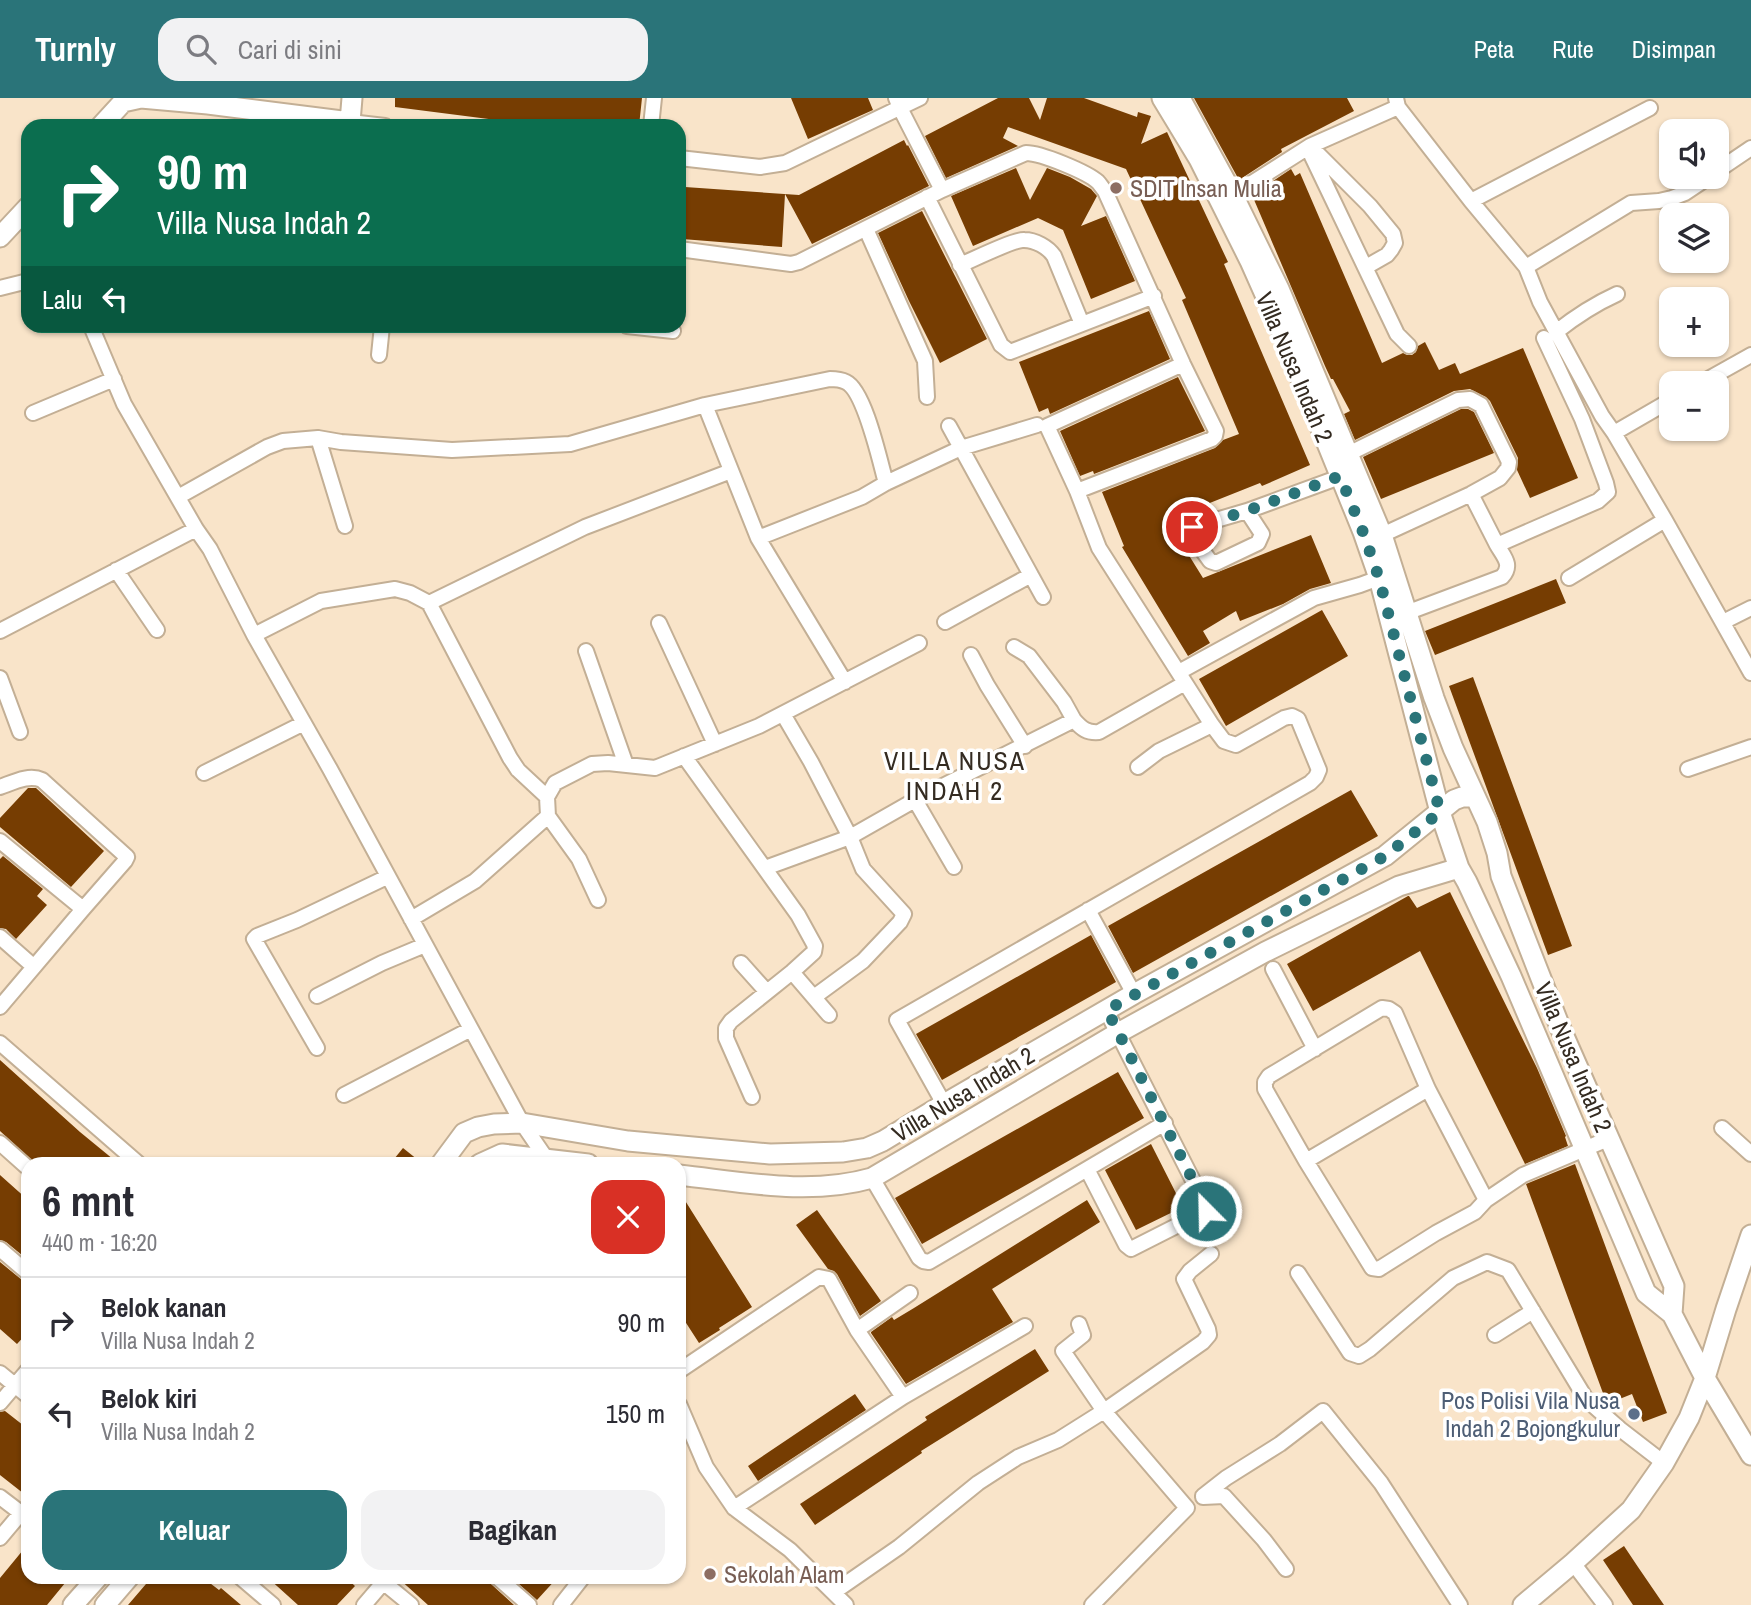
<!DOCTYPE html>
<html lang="id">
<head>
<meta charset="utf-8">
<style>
  body { margin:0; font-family:"Archivo Narrow",sans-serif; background:#f2f2f3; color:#2b2b33; height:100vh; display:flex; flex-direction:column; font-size:26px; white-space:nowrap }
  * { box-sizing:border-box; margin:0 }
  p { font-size:23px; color:#7c7c81 }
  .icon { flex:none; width:38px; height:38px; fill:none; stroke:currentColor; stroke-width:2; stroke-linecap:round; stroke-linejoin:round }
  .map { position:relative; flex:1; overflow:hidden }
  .side { position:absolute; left:21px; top:1059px; width:665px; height:427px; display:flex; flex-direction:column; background:#fff; border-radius:21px; box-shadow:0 2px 5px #0004 }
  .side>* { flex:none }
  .banner { position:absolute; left:21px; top:21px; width:665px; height:214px; border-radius:21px; box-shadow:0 2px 5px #0004; background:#0b6e4f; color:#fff; overflow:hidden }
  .controls { position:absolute; left:1659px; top:21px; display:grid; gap:14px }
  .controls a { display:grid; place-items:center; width:70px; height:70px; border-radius:14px; background:#fff; box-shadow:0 2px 5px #0004; font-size:35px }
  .pin { position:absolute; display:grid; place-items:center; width:60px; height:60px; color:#fff; margin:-30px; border:4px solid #fff; border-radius:50%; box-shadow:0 2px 7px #0007 }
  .me { position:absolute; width:77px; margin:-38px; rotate:337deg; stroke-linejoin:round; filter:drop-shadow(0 0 5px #0008) }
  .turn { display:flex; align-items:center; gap:24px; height:147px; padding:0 21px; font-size:32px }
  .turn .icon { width:91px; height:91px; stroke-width:2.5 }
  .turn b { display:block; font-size:49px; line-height:60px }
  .then { display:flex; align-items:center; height:66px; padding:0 21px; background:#0003; gap:14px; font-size:26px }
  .round { display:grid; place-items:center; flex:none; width:74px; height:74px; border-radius:21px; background:#f2f2f3 }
  .headline { display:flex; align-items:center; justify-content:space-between; height:119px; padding:0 21px }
  h1 { font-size:42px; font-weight:800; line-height:52px }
  .button { display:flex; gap:14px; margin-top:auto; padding:14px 21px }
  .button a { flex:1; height:80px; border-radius:21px; background:#2a7479; color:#fff; font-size:28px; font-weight:800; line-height:80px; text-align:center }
  .button a+a { background:#f2f2f3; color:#2b2b33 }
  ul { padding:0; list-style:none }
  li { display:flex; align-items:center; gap:21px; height:91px; padding:0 21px; border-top:2px solid #e1e1e2 }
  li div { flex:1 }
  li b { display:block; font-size:26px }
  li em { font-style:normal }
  header { display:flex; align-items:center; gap:42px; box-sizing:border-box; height:98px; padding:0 35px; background:#2a7479; color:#fff }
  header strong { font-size:33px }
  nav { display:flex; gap:38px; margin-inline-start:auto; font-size:24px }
  .search { width:490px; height:63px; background:#f2f2f3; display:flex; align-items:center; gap:18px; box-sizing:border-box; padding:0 24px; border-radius:21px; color:#7c7c81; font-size:26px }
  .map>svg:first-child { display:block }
  .building { fill:#763d02 }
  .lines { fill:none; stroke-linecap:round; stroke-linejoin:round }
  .street-casing { stroke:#c3af95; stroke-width:18 }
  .secondary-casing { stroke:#c3af95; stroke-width:23 }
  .street { stroke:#fff; stroke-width:14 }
  .secondary { stroke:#fff; stroke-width:19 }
  .route { stroke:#2a7479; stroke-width:12; stroke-dasharray:0 21.6 }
  .education-dot { fill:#8d6e63; stroke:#fff; stroke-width:2.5 }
  .service-dot { fill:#5c6f8a; stroke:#fff; stroke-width:2.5 }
  .labels { text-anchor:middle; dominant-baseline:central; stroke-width:7; stroke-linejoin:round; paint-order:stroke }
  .education-label { font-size:24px; fill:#785e54; stroke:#fff; text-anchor:start }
  .street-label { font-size:24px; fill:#342b21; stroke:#fff }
  .service-label { font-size:24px; fill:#4e5e75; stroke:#fff; text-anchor:end }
  .neighbourhood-label { font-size:26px; letter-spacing:2px; fill:#342b21; stroke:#fff }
</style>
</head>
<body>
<header>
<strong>Turnly</strong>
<div class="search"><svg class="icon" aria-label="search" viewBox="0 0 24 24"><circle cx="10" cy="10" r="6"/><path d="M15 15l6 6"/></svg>Cari di sini</div>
<nav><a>Peta</a><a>Rute</a><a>Disimpan</a></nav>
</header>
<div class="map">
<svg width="1751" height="1507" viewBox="0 0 1751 1507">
  <rect width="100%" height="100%" fill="#f9e4c9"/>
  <path class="building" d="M395,0H642L639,28H542L395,9Z
    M791,0H868L873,12L808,41Z
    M998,0H1029L1040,22L1047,0H1084L1137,19L1138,14L1151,18L1141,46L1167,34L1228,164L1224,166L1310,367L1262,388L1260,385L1167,422L1203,480L1311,437L1331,485L1310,491L1283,506L1240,523L1236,513L1203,533L1210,545L1188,558L1122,449L1124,448L1102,394L1215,350L1223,342L1239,336L1182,202L1186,200L1126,71L1008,29L1003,40L1018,48L946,80L925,38Z
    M1194,0H1347L1354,13L1281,51L1282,54L1239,82Z
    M904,42L907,48L908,47L929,88L812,146L785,96L782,149L682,141L685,89L799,97Z
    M1016,70L1030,102L1047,70L1070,79L1091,91L1097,98L1081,128L1106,118L1135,183L1091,201L1063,132L1038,120L973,148L951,98Z
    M1291,71L1295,78L1300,75L1382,265L1403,255L1407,257H1412L1416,254L1418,248L1425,244L1439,272L1455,265L1460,276L1523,250L1578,380L1530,400L1517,372L1518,360L1490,303L1486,299L1470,291L1454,293L1355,342L1344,316L1350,313L1333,281H1331L1325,268L1252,97Z
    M922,113L987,241L940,265L909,203L878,135Z
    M1149,213L1170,261L1050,316L1048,310L1039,314L1019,264Z
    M1178,279L1205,333L1094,376L1093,373L1080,378L1060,333Z
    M1461,311H1468L1474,314L1494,355L1381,401L1363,359Z
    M1556,481L1566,505L1435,557L1425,533Z
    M1322,512L1348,558L1226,628L1199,581Z
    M1473,579L1572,848L1548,857L1449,588Z
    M28,690H36L104,753L71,789L0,729V720Z
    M1351,692L1378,738L1133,875L1108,828Z
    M3,758L43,791L37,798L47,807L16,841L6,831L0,830V761Z
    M1450,794L1537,970L1566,1038L1565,1039L1568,1048L1525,1066L1420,853L1313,913L1287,866L1408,798H1409L1417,810Z
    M1091,837L1116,884L942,982L916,936Z
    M0,962L80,1034L119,1066H36L0,1033Z
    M1118,974L1144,1020L922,1146L895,1100Z
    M1151,1046L1183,1109L1136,1132L1105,1072Z
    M403,1050L423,1066H390Z
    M1575,1066L1667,1315L1643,1324L1632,1296L1607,1306L1526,1086Z
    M0,1077L28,1102V1162L6,1144L0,1142Z
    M679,1093L752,1209L719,1230L720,1232L699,1245L679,1214Z
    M1087,1102L1100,1124L992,1191L1013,1224L906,1286L871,1235V1234L892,1219L894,1222L914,1210Z
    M817,1112L881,1203L860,1218L837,1176L834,1173L828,1171L796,1127Z
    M0,1164L22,1182L28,1184V1234L17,1246L0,1231Z
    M1035,1251L1049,1273L921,1353L922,1355L815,1427L800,1406L927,1322L925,1319Z
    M855,1296L866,1312L758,1383L748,1368Z
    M5,1313L28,1331V1399L0,1377V1314Z
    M28,1446V1479H70L47,1507H0V1480Z
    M1624,1448L1638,1469L1664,1507H1633L1603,1462Z
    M152,1479H202L219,1492L221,1490L241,1507H128Z
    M267,1479H345L355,1488L337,1507H298Z
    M397,1479H488L491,1486L514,1507H428Z
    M511,1479H558L537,1502Z"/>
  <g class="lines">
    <defs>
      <path id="street" d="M896,0L900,10L942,92
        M1396,0L1398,9L1471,103L1526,169L1540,204L1602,318L1614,335L1665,422L1751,575
        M349,28L350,24L385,28
        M651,28L654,0
        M1311,49L1370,108L1393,136L1395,145L1391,152L1387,157L1366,169
        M1308,50L1397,236L1409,248
        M679,60L760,69L785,65L920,0
        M1717,73L1751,50
        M1233,97L1310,48L1398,9
        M927,99L1001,247L1010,254L1154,198
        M1471,103L1650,10
        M866,131L925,263L927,299
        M679,151L791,166L799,164L942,92L1026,55C1041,55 1087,74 1098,84C1100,86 1103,91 1105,93L1183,266L1216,333L1215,338L1212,341L1077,393
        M960,167C972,162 1015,141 1024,142C1035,142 1048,149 1054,158L1082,226
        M1526,169L1631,105L1659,103L1672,100L1685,95L1709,79
        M0,190L28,183
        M91,228L124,306L196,431L210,451L254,537L330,671L522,1025L550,1066
        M627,228L673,233
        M1556,234C1575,219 1595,206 1617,196
        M379,257L382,228
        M1701,285L1751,257
        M705,307L830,281C835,281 842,282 846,284C865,293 880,364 886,385
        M33,315L114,281
        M949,328L1043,499
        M1614,335L1671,302
        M318,340L345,428
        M1342,359L1458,302L1470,301L1481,307L1509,364L1508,370L1500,380L1471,396L1382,437
        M1471,396L1497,447L1598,403L1608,394L1606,385L1582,321L1544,240
        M178,399L267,349L283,343L318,340L341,344L452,352L570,346L705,307L758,440L845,584
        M1247,413L1192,429V438L1210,463L1216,465L1258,445L1262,436L1247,413L1348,376
        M758,440L862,399L886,385L961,350L1037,327
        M116,472L157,532
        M1569,480L1665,422
        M429,505L585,429L731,373
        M1406,515L1502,479C1513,467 1504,459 1497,447
        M945,524L1031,477
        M1723,524L1751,510
        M659,525L715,646
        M0,533L196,431
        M254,537L321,503L395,491L410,495L429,505L510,660L518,672L547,699
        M1014,549L1029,558L1064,604L1074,622
        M586,553L626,667
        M971,557L987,587L1025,648
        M1179,574L1314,500L1360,487L1379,480
        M0,580L20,634
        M783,616L811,664L850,739L863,771L904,816L900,824L863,863L814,899
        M684,658L798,817L815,848L814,854L792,874L731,923L726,930V940L752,999
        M1138,669L1159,653L1212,627
        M1688,671L1751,649
        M204,675L304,625
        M0,689C14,684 29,676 42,682L127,759L125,763L83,811L0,909
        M915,702L954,769
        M548,718L579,761L598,802
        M0,743L83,811
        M765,770L850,739L915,702L1074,622C1082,631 1087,635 1099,634L1185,585
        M1088,812L1134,896
        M411,821L475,783L548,718L547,699L555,685L592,666L608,665L655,670L759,628L919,545
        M0,839L33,868
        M741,865L767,894
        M1273,871L1315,951
        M792,874L829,917
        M317,898L382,865L425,847
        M0,945L139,1066
        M317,950L254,841L257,838L297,822L387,779
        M344,997L471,931
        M944,1006L897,922L1310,685L1316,679L1319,672L1298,621L1292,618L1284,620L1236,647L1224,643L1212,627L1099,450L1077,393L1047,328L1183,266
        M1722,1030L1751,1056
        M0,1045L28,1070
        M1306,1063L1428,991
        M1087,1071L1126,1147L1131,1151L1206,1113L1207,1110L1106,912
        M872,1080L919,1160L923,1163L929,1164L1165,1025
        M1486,1102L1428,991L1395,915L1389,911L1382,910L1269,978L1265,984V991L1306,1063L1372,1170L1379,1171L1382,1169L1436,1135L1475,1114L1486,1102L1523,1077L1608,1041
        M0,1151L28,1175
        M1298,1175L1350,1255L1359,1258L1370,1251L1453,1180L1487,1164L1508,1172L1586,1301L1620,1331L1664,1365
        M1079,1226L1083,1237L1063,1253L1104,1313L1187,1410L1092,1507
        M1495,1237L1533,1213
        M679,1273L819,1179L829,1181L857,1232
        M0,1275L28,1298
        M903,1299L857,1232L910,1195
        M0,1305L28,1272
        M679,1306L706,1369L734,1410L790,1452L846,1507
        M1203,1398L1226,1380L1280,1346L1323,1313L1381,1385L1460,1507
        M0,1399L21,1415L0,1440
        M1203,1399L1224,1398L1264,1442L1286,1471
        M734,1410L903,1299L1025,1228
        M1573,1465L1605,1507
        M240,1479L273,1507
        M377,1479L411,1507
        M497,1479L529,1507
        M834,1494L899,1449L978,1385L1018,1359L1058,1342L1104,1313L1203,1244L1209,1237L1208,1231L1184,1181L1190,1173L1211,1156
        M364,1507L388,1479
        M561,1507L583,1479"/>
      <path id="secondary" d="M1162,0L1199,61L1250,163L1283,237L1363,434L1379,480L1440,714L1459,770L1467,784L1511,878L1646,1195L1672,1216L1705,1280L1751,1357
        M1180,0L1233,97L1279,191L1382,437L1434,600L1453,650L1487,724L1497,755L1501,778L1560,929L1674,1188L1672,1216
        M101,28L123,4L141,0L208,6L350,24L352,0
        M0,139L28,109
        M441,1066L464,1035L478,1029L494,1026L522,1025L628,1043L770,1056L843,1054L867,1050L883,1043L944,1006L1134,896L1385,758L1454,702L1462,699H1475
        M480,1066L502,1056L588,1066
        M679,1077C743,1084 809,1098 872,1080L1118,935L1265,854L1399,788L1459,770
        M73,1507L98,1479
        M105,1507L129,1479
        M1523,1507L1573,1465L1631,1412L1664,1365L1689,1320L1705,1280L1726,1211L1751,1137"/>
    </defs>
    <use href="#street" class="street-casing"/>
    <use href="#secondary" class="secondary-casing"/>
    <use href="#street" class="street"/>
    <use href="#secondary" class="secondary"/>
  </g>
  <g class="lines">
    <path class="route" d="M1192,429L1247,413L1340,378L1363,434L1379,480L1440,714L1385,758L1107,912L1207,1110L1206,1113"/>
  </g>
  <g class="education-dot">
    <circle cx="1116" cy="90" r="7"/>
    <circle cx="710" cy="1476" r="7"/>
  </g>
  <circle class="service-dot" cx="1634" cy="1316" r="7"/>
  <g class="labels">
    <g class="education-label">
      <text x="1130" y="90">SDIT Insan Mulia</text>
      <text x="724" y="1476">Sekolah Alam</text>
    </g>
    <g class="street-label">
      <text transform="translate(1295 269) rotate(67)">Villa Nusa Indah 2</text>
      <text transform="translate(1574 959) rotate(67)">Villa Nusa Indah 2</text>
      <text transform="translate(963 996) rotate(-31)">Villa Nusa Indah 2</text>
    </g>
    <g class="service-label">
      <text x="1620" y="1302">Pos Polisi Vila Nusa<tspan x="1620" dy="28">Indah 2 Bojongkulur</tspan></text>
    </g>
    <g class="neighbourhood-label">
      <text x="955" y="662">VILLA NUSA<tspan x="955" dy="30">INDAH 2</tspan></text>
    </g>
  </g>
</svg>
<div class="controls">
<a><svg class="icon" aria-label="sound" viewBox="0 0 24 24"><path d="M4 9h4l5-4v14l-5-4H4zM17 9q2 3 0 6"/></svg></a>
<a><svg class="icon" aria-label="layers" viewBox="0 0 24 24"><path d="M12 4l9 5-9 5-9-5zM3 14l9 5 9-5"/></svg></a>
<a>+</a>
<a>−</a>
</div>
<div class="pin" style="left:1192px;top:429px;background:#d93025"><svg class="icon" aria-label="arrive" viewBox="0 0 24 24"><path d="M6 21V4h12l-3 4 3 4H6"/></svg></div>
<svg class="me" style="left:1206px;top:1113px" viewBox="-20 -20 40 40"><circle r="17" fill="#2a7479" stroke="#fff" stroke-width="3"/><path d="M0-11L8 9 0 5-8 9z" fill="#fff"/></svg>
<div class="banner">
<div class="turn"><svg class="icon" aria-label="right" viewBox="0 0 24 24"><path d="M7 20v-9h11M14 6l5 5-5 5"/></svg><div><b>90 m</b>Villa Nusa Indah 2</div></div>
<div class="then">Lalu<svg class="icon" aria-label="left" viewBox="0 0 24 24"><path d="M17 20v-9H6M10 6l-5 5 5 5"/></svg></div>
</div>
<section class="side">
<div class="headline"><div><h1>6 mnt</h1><p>440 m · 16:20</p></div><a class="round" style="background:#d93025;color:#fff"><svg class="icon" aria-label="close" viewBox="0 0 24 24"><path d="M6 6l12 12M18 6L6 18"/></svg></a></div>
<ul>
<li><svg class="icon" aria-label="right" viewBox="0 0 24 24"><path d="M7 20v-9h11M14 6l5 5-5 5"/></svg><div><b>Belok kanan</b><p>Villa Nusa Indah 2</p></div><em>90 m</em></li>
<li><svg class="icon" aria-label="left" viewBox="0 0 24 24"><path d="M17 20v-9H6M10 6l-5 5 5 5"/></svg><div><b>Belok kiri</b><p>Villa Nusa Indah 2</p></div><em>150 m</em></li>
</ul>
<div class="button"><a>Keluar</a><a>Bagikan</a></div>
</section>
</div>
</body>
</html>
